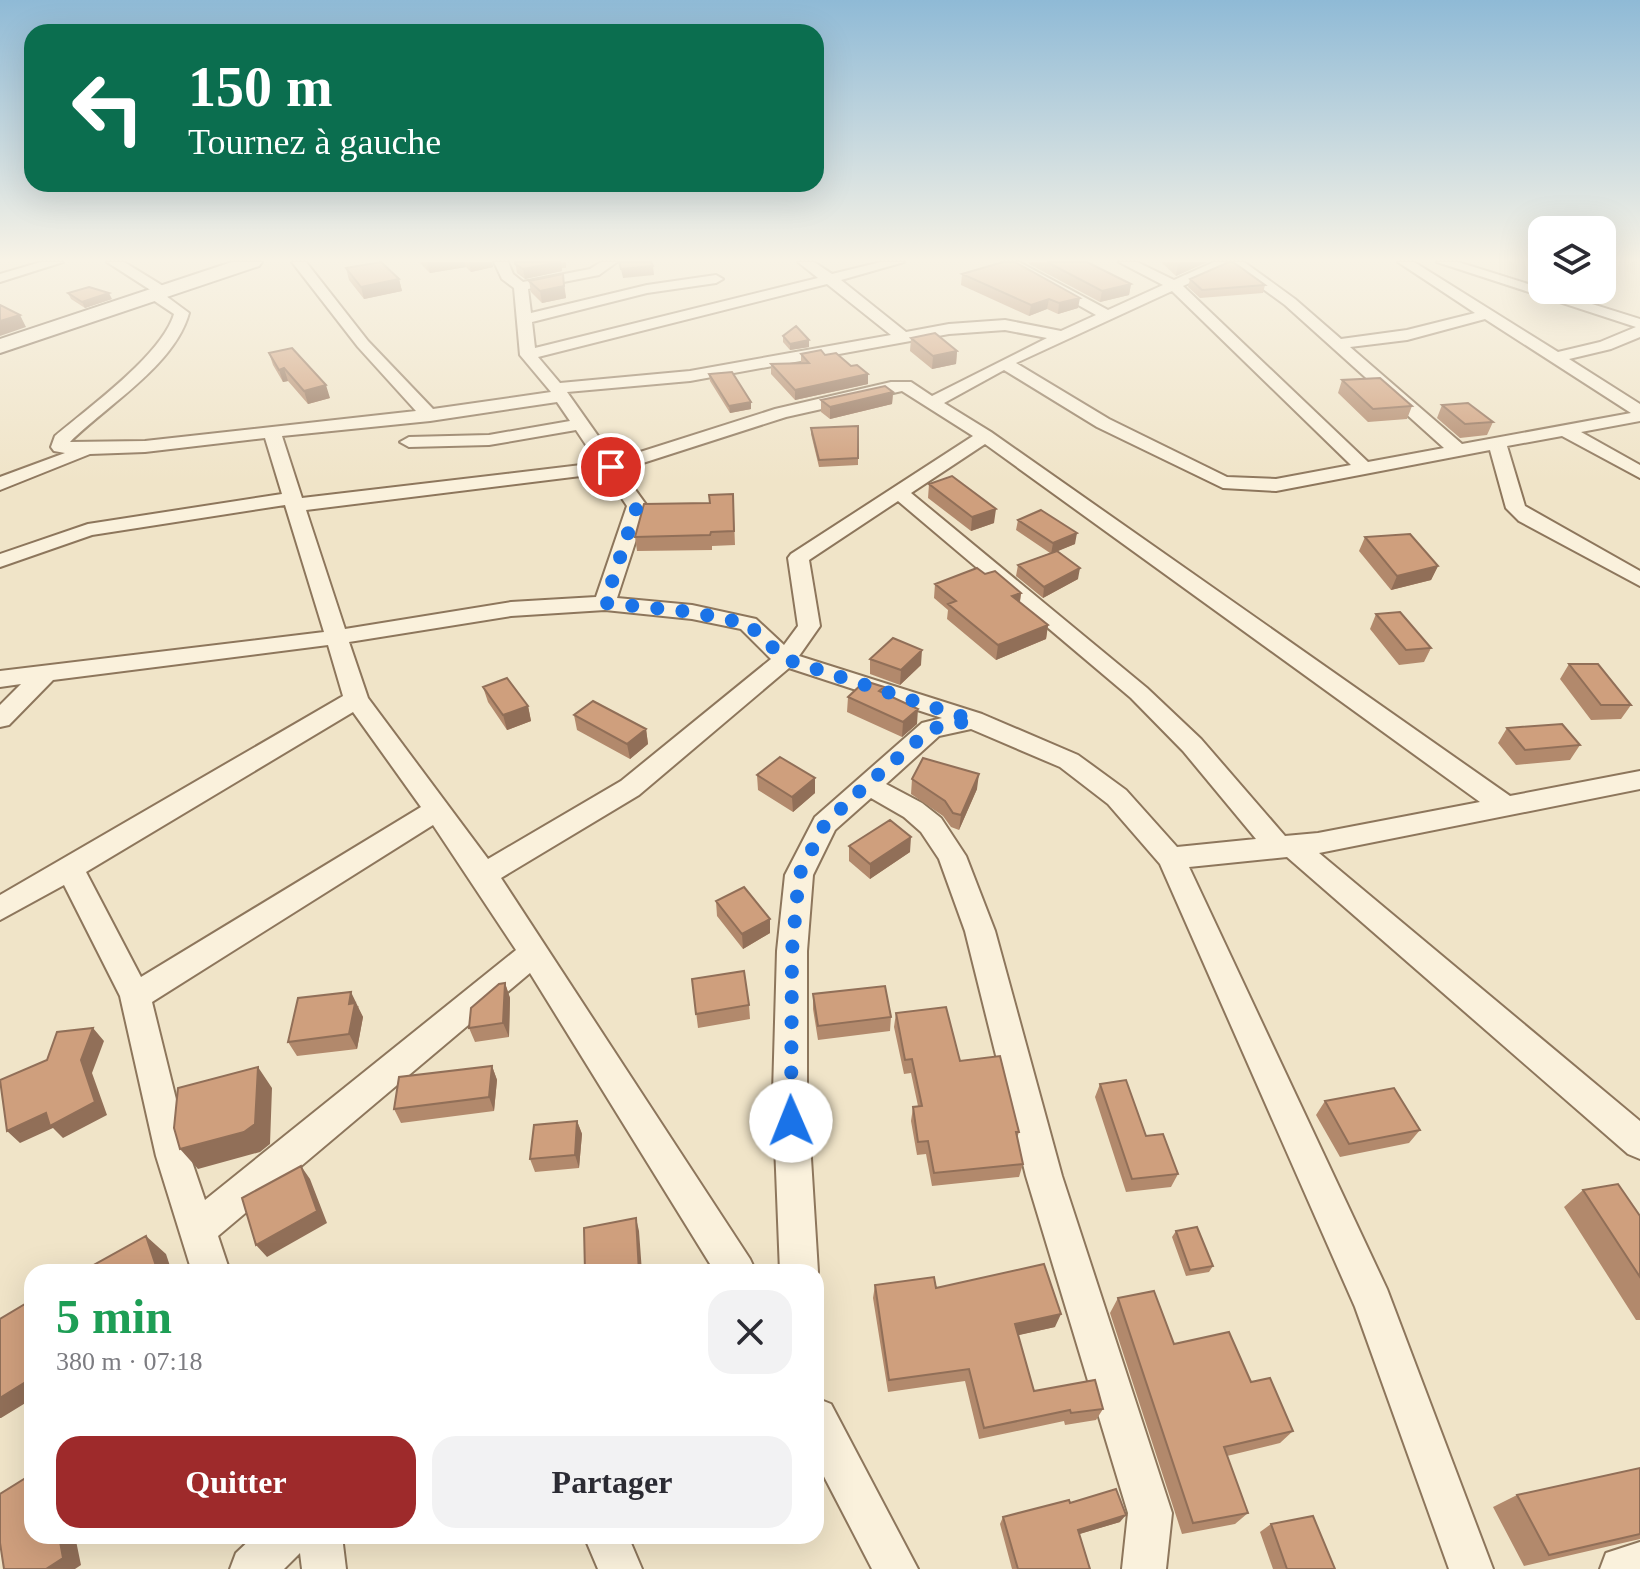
<!DOCTYPE html>
<html lang="fr">
<head>
<meta charset="utf-8">
<style>
  body { margin:0; font-family:Georgia,serif; background:#f2f2f3; color:#2b2b33; height:100vh; display:flex; flex-direction:column; font-size:30px; white-space:nowrap }
  * { box-sizing:border-box; margin:0 }
  p { font-size:26px; color:#7c7c81 }
  .icon { flex:none; width:44px; height:44px; fill:none; stroke:currentColor; stroke-width:2; stroke-linecap:round; stroke-linejoin:round }
  .map { position:relative; flex:1; overflow:hidden }
  .panel { position:absolute; left:24px; top:1264px; width:800px; height:280px; display:flex; flex-direction:column; background:#fff; border-radius:24px; box-shadow:0 8px 32px #0002 }
  .panel>* { flex:none }
  .hud { position:absolute; left:24px; top:24px; width:800px; height:168px; border-radius:24px; box-shadow:0 8px 32px #0002; background:#0b6e4f; color:#fff; overflow:hidden }
  .buttons { position:absolute; left:1528px; top:216px; display:grid; gap:16px }
  .buttons a { display:grid; place-items:center; width:88px; height:88px; border-radius:16px; background:#fff; box-shadow:0 8px 32px #0002; font-size:40px }
  .pin { position:absolute; display:grid; place-items:center; width:68px; height:68px; color:#fff; margin:-34px; border:4px solid #fff; border-radius:50%; box-shadow:0 2px 8px #0007 }
  .me { position:absolute; width:88px; margin:-44px; rotate:359deg; stroke-linejoin:round; filter:drop-shadow(0 0 6px #0008) }
  .turn { display:flex; align-items:center; gap:28px; height:168px; padding:0 32px; font-size:36px }
  .turn .icon { width:104px; height:104px; stroke-width:2.5 }
  .turn b { display:block; font-size:56px; line-height:68px }
  .round { display:grid; place-items:center; flex:none; width:84px; height:84px; border-radius:24px; background:#f2f2f3 }
  .headline { display:flex; align-items:center; justify-content:space-between; height:136px; padding:0 32px }
  h1 { font-size:48px; font-weight:600; line-height:60px; color:#1e9e55 }
  .primary-button { display:flex; gap:16px; margin-top:auto; padding:16px 32px }
  .primary-button a { flex:1; height:92px; border-radius:24px; background:#9e2a2b; color:#fff; font-size:32px; font-weight:600; line-height:92px; text-align:center }
  .primary-button a+a { background:#f2f2f3; color:#2b2b33 }
  .map>svg:first-child { display:block }
  .lines { fill:none; stroke-linecap:round; stroke-linejoin:round }
  .street-casing { stroke:#8d765c; stroke-width:4 }
  .secondary-casing { stroke:#6f573f; stroke-width:4 }
  .street { fill:#faf1dc; fill-rule:evenodd }
  .secondary { fill:#faf1dc; fill-rule:evenodd }
  .wall { fill:#b2896c }
  .shaded-wall { fill:#916f58 }
  .building { fill:#cf9f7d; stroke:#916f58; stroke-width:2 }
  .route { stroke:#1a73e8; stroke-width:14; stroke-dasharray:0 25.2 }
</style>
</head>
<body>
<div class="map">
<svg width="1640" height="1569" viewBox="0 0 1640 1569">
  <rect width="100%" height="100%" fill="#f0e4c8"/>
  <g class="lines">
    <defs>
      <path id="street" d="M41,262H63L0,282V274Z
        M107,262H124L168,289L170,292L166,296L189,313C175,365 106,406 70,442L145,441L416,411L358,347L292,262H306L368,341L433,409L551,392L520,355L514,288L502,279L494,262H508L513,274L523,282L590,269L601,262H617L599,275L528,289L531,313L647,285L716,275L723,279L716,283L647,293L532,322L535,348L818,278L798,262H814L832,274L881,262H904L841,280L906,332L949,324L1005,320L1061,331L1096,315L1002,262H1019L1108,310L1163,285L1119,262H1137L1174,280L1214,262H1244L1295,299L1341,339L1407,330L1475,313L1398,262H1414L1558,352L1600,342L1636,327L1437,262H1458L1640,319V337L1611,349L1569,359L1640,404V421L1581,432L1640,465V478L1562,436L1507,446L1525,506L1640,571V586L1519,521L1506,508L1490,450L1276,491L1223,488L1097,427L1004,370L944,403L991,432L1510,796L1640,771V789L1319,853L1640,1121V1159L1628,1154L1287,857L1189,867L1387,1289L1493,1569H1449L1355,1307L1160,864L1108,804L1060,767L971,729L939,736L886,784L922,803L941,818L966,856L995,931L1062,1176L1172,1513L1166,1569H1122L1128,1513L1026,1176L965,931L939,859L921,832L904,817L871,798L835,830L813,875L807,951V1093L818,1272L816,1276V1272H780L773,1093L777,951L785,875L815,817L922,723L942,718L789,668L639,795L501,878L750,1259L756,1272H715L530,973L218,1236L230,1272H192L156,1156L120,996L64,885L0,920V895L343,696L328,645L53,680L9,725L0,727V705L21,684L0,687V671L324,632L285,505L92,535L0,567V554L88,524L282,494L265,438L145,452L90,454L0,490V477L65,453L54,451L51,447L55,436C88,408 162,355 174,314L150,298L148,295L152,291ZM1230,265L1285,305L1444,448L1368,462L1183,286ZM827,284L891,335L690,371L560,383L538,357ZM1172,291L1351,465L1276,479L1227,477L1109,419L1016,363ZM1485,319L1631,413L1462,444L1350,347L1407,340ZM1005,330L1047,338L932,396L911,382H891L775,409L615,460L567,392L690,381L949,334ZM902,391L973,436L791,554L788,558L798,626L784,645L756,619L692,605L617,598L647,506L621,470L786,417ZM557,402L570,421L489,435L409,437L400,442L409,447L489,445L576,430L598,463L302,498L282,436L430,421ZM985,444L1480,802L1318,833L1285,836L1201,739L1147,688L911,493ZM605,473L627,506L596,597L511,602L345,629L306,510ZM898,501L1131,698L1183,751L1256,839L1177,847L1126,790L1078,755L982,714L799,656L820,626L809,560ZM605,610L692,619L741,629L771,659L621,781L488,859L368,698L349,642L511,616ZM353,712L421,807L141,977L86,872ZM433,825L516,950L205,1200L190,1156L152,1002Z
        M816,1398L831,1404L918,1569H872L816,1461Z
        M254,1536H342L346,1569H302L300,1553L284,1569H230L236,1553Z
        M584,1536H628L642,1569H598Z
        M1640,1542V1569H1600L1606,1553Z"/>
      <path id="secondary" d="M232,262H262L259,266L0,353V339Z"/>
    </defs>
    <use href="#street" class="street-casing"/>
    <use href="#secondary" class="secondary-casing"/>
    <use href="#street" class="street"/>
    <use href="#secondary" class="secondary"/>
  </g>
  <path class="wall" d="M419,262H492L493,267L471,272L466,267L430,273Z
    M515,262H566V268H562V271L525,279L517,273Z
    M1003,262L1078,308L1058,314L1047,309L1029,316L961,285L962,274Z
    M1029,262H1087L1131,284L1129,295L1100,302L1029,264Z
    M1161,262H1207L1176,276Z
    M346,268L399,279L402,291L364,299L349,280Z
    M563,274L566,298L542,303L531,292L529,281Z
    M1190,279L1265,285L1263,293L1200,298L1188,287Z
    M68,293L112,299L85,308L71,299Z
    M783,336L809,347L790,350L783,342Z
    M911,338L957,351L956,364L932,369L910,351Z
    M269,353L330,398L308,404L288,381L283,382L273,365Z
    M801,354L825,355L851,366L868,384L795,400L771,374V364L801,363Z
    M709,374L751,402V409L730,413L710,381Z
    M1342,380L1412,406L1407,419L1368,422L1338,393Z
    M893,392L892,404L830,419L821,412V400Z
    M1442,405L1493,422L1487,435L1460,438L1437,418Z
    M858,426V465L819,467L811,434V428Z
    M929,484L994,523L971,531L928,498Z
    M733,494L735,545L712,546V550L637,551L635,537L710,503Z
    M1018,520L1075,544L1057,551L1078,579L1043,598L1016,576L1018,565L1050,553L1016,530Z
    M1365,537L1438,566L1431,580L1391,590L1359,551Z
    M985,574L1021,593L1020,602L1048,625L1046,639L996,660L947,619L948,610L934,598L935,584Z
    M1376,614L1431,648L1424,662L1399,665L1370,629Z
    M870,659L921,665L900,685L870,674Z
    M1569,664L1631,705L1621,719L1591,720L1560,679Z
    M483,687L528,706L531,721L507,730L488,702Z
    M884,687V693L917,724L902,737L847,712L848,697Z
    M574,715L646,729L648,744L630,759L577,730Z
    M1507,728L1580,745L1570,760L1516,765L1498,743Z
    M757,775L815,778V793L793,812L758,790Z
    M912,779L977,789L959,830L951,827L943,816L911,794Z
    M849,846L910,852L870,879L849,861Z
    M716,901L770,933L743,949L717,916Z
    M692,979L749,1005L750,1019L698,1028Z
    M505,983L510,998L509,1037L475,1042L469,1028Z
    M813,994L891,1017L890,1031L818,1040L813,1009Z
    M359,1006L358,1008L363,1017L357,1049L297,1056L288,1042Z
    M896,1013L960,1061L1019,1132L1017,1138L1023,1164L1019,1177L932,1186L926,1154L917,1155L911,1121L913,1107L918,1106L911,1073L904,1074L894,1027Z
    M492,1066L497,1080L494,1111L401,1123L394,1109Z
    M1100,1084L1178,1174L1171,1187L1126,1192L1095,1097Z
    M1325,1101L1420,1130L1409,1143L1340,1157L1316,1115Z
    M577,1121L582,1134L579,1168L535,1172L530,1159Z
    M1583,1190L1640,1216V1320H1636L1564,1207Z
    M1176,1231L1213,1266L1209,1272L1186,1276L1172,1237Z
    M875,1285L936,1288L1055,1327L1018,1335L1034,1391L1103,1409L1096,1420L1065,1425L1064,1421L979,1439L965,1381L888,1392L873,1298Z
    M1118,1298L1174,1344L1251,1382L1293,1431L1280,1443L1227,1456L1248,1513L1235,1524L1182,1534L1110,1313Z
    M1640,1468V1539L1524,1566L1493,1507L1517,1495Z
    M1070,1503L1120,1522L1079,1534L1090,1569H1012L1000,1524L1003,1517Z
    M1271,1524L1335,1569H1273L1260,1532Z"/>
  <path class="shaded-wall" d="M427,262H465L466,267L430,273Z
    M469,262H492L493,267L471,272Z
    M561,262L562,271L525,279L523,269Z
    M1183,262H1207L1176,276L1178,264Z
    M653,266L654,275L623,278L621,269Z
    M399,279L402,291L364,299L361,287Z
    M1131,284L1129,295L1100,302L1102,291Z
    M564,286L566,298L542,303L540,291Z
    M109,293L112,299L85,308L82,302Z
    M1080,298L1078,308L1058,314L1059,303Z
    M1049,299L1047,309L1029,316L1031,305Z
    M20,315L26,327L0,336V321Z
    M809,340V347L790,350V344Z
    M957,351L956,364L932,369L933,356Z
    M284,368L288,381L283,382L279,370Z
    M868,374V384L795,400V390Z
    M326,385L330,398L308,404L304,391Z
    M893,392L892,404L830,419V407Z
    M751,402V409L730,413L729,406Z
    M996,509L994,523L971,531L972,517Z
    M1077,533L1075,544L1051,554L1053,543Z
    M1438,566L1431,580L1391,590L1397,576Z
    M1080,568L1078,579L1043,598L1044,587Z
    M1021,593L1019,607L1012,596Z
    M1048,625L1046,639L996,660L998,645Z
    M922,650L921,665L900,685L901,670Z
    M528,706L531,721L507,730L503,715Z
    M918,709L917,724L902,737L903,722Z
    M646,729L648,744L630,759L627,744Z
    M979,774L977,789L959,830L961,815Z
    M815,778V793L793,812L792,797Z
    M911,837L910,852L870,879V864Z
    M770,919V933L743,949L742,934Z
    M505,983L510,998L509,1037L503,1023Z
    M351,992L363,1017L357,1049L349,1034V1004Z
    M93,1028L104,1041L92,1073L107,1115L63,1138L53,1128L20,1143L7,1131L46,1113L81,1060Z
    M492,1066L497,1080L494,1111L489,1097Z
    M258,1067L272,1088L270,1144L260,1152L198,1169L180,1149Z
    M577,1121L582,1134L579,1168L575,1155Z
    M301,1166L310,1179L327,1223L267,1257L256,1245Z
    M636,1218L639,1231L642,1272H639Z
    M146,1236L166,1254L172,1272H158Z
    M25,1304L32,1309V1327Z
    M1061,1314L1055,1327L1011,1337L1015,1324Z
    M32,1378V1399L1,1418H0V1398Z
    M1126,1515L1120,1522L1073,1536L1078,1530Z
    M59,1536H75L81,1565L75,1569H46Z"/>
  <path class="building" d="M381,262L399,279L361,287L346,268Z
    M515,262H561L523,269L515,264Z
    M619,262H651L653,266L621,269Z
    M1003,262H1015L1080,298L1059,303L1049,299L1031,305L962,274Z
    M1047,262H1087L1131,284L1102,291Z
    M1229,262H1233L1265,285L1202,290L1190,279Z
    M563,274L564,286L540,291L529,281Z
    M89,287L109,293L82,302L68,293Z
    M0,305L20,315L0,321Z
    M796,326L809,340L790,344L783,336Z
    M935,333L957,351L933,356L911,338Z
    M292,348L326,385L304,391L284,368L279,370L269,353Z
    M821,350L825,355L836,353L851,366L857,365L868,374L795,390L771,364L809,363L801,354Z
    M732,372L751,402L729,406L709,374Z
    M1380,378L1412,406L1373,409L1342,380Z
    M885,386L893,392L830,407L821,400Z
    M1468,403L1493,422L1465,424L1442,405Z
    M858,426V458L819,460L811,428Z
    M952,476L996,509L972,517L929,484Z
    M733,494L734,531L711,532L710,535L635,537L644,504L710,503L709,495Z
    M1041,510L1077,533L1053,543L1018,520Z
    M1410,534L1438,566L1397,576L1365,537Z
    M1057,551L1080,568L1044,587L1018,565Z
    M977,568L985,574L995,571L1021,593L1012,596L1048,625L998,645L948,604L956,601L935,584Z
    M1400,612L1431,648L1406,650L1376,614Z
    M893,638L922,650L901,670L870,659Z
    M1569,664H1598L1631,705H1601Z
    M507,678L528,706L503,715L483,687Z
    M865,681L884,687L879,691L918,709L903,722L848,697Z
    M593,701L646,729L627,744L574,715Z
    M1562,724L1580,745L1525,750L1507,728Z
    M780,757L815,778L792,797L757,775Z
    M923,758L979,774L961,815L953,813L945,801L912,779Z
    M890,820L911,837L870,864L849,846Z
    M744,887L770,919L742,934L716,901Z
    M744,971L749,1005L696,1014L692,979Z
    M505,983L503,1023L469,1028L471,1008L499,984Z
    M885,986L891,1017L818,1026L813,994Z
    M351,992L349,1004L355,1003L349,1034L288,1042L298,998Z
    M946,1007L960,1061L1000,1056L1019,1132H1016L1023,1164L934,1173L928,1141L918,1142L913,1107L922,1106L912,1059L905,1060L896,1013Z
    M93,1028L81,1060L95,1102L50,1126L46,1113L7,1131L0,1080L47,1060L57,1032Z
    M492,1066L489,1097L394,1109L399,1077Z
    M258,1067L255,1124L244,1132L180,1149L174,1128L178,1088Z
    M1126,1080L1146,1136L1163,1134L1178,1174L1132,1179L1100,1084Z
    M1394,1088L1420,1130L1349,1144L1325,1101Z
    M577,1121L575,1155L530,1159L534,1125Z
    M301,1166L317,1211L256,1245L242,1198Z
    M1618,1184L1640,1216V1277L1583,1190Z
    M636,1218L639,1272H585L584,1228Z
    M1197,1227L1213,1266L1190,1270L1176,1231Z
    M146,1236L158,1272H81Z
    M1044,1264L1061,1314L1015,1324L1034,1391L1095,1380L1103,1409L1071,1413L1070,1410L984,1428L969,1369L889,1380L875,1285L934,1277L936,1288Z
    M1154,1291L1174,1344L1229,1332L1251,1382L1270,1378L1293,1431L1224,1447L1248,1513L1193,1523L1118,1298Z
    M25,1304L32,1327V1378L0,1398V1319Z
    M1640,1468V1534L1549,1555L1517,1495Z
    M32,1474V1536H59L63,1558L46,1569H4L0,1543V1494Z
    M1116,1489L1126,1515L1078,1530L1090,1569H1018L1003,1517L1069,1500L1070,1503Z
    M1313,1516L1335,1569H1287L1271,1524Z"/>
  <linearGradient id="sky" x2="0" y2="1"><stop stop-color="#8fbad6"/><stop offset="0.54" stop-color="#f8f3e6"/><stop offset="1" stop-color="#f8f3e6" stop-opacity="0"/></linearGradient>
  <rect width="1640" height="482" fill="url(#sky)"/>
  <g class="lines">
    <path class="route" d="M611,467L637,506L605,603L692,612L748,624L785,659L973,720L931,729L864,787L825,824L799,875L792,951L791,1121"/>
  </g>
</svg>
<div class="buttons">
<a><svg class="icon" aria-label="layers" viewBox="0 0 24 24"><path d="M12 4l9 5-9 5-9-5zM3 14l9 5 9-5"/></svg></a>
</div>
<div class="pin" style="left:611px;top:467px;background:#d93025"><svg class="icon" aria-label="arrive" viewBox="0 0 24 24"><path d="M6 21V4h12l-3 4 3 4H6"/></svg></div>
<svg class="me" style="left:791px;top:1121px" viewBox="-20 -20 40 40"><circle r="19" fill="#fff"/><path d="M0-13L10 11 0 6-10 11z" fill="#1a73e8"/></svg>
<div class="hud">
<div class="turn"><svg class="icon" aria-label="left" viewBox="0 0 24 24"><path d="M17 20v-9H6M10 6l-5 5 5 5"/></svg><div><b>150 m</b>Tournez à gauche</div></div>
</div>
<section class="panel">
<div class="headline"><div><h1>5 min</h1><p>380 m · 07:18</p></div><a class="round"><svg class="icon" aria-label="close" viewBox="0 0 24 24"><path d="M6 6l12 12M18 6L6 18"/></svg></a></div>
<div class="primary-button"><a>Quitter</a><a>Partager</a></div>
</section>
</div>
</body>
</html>
